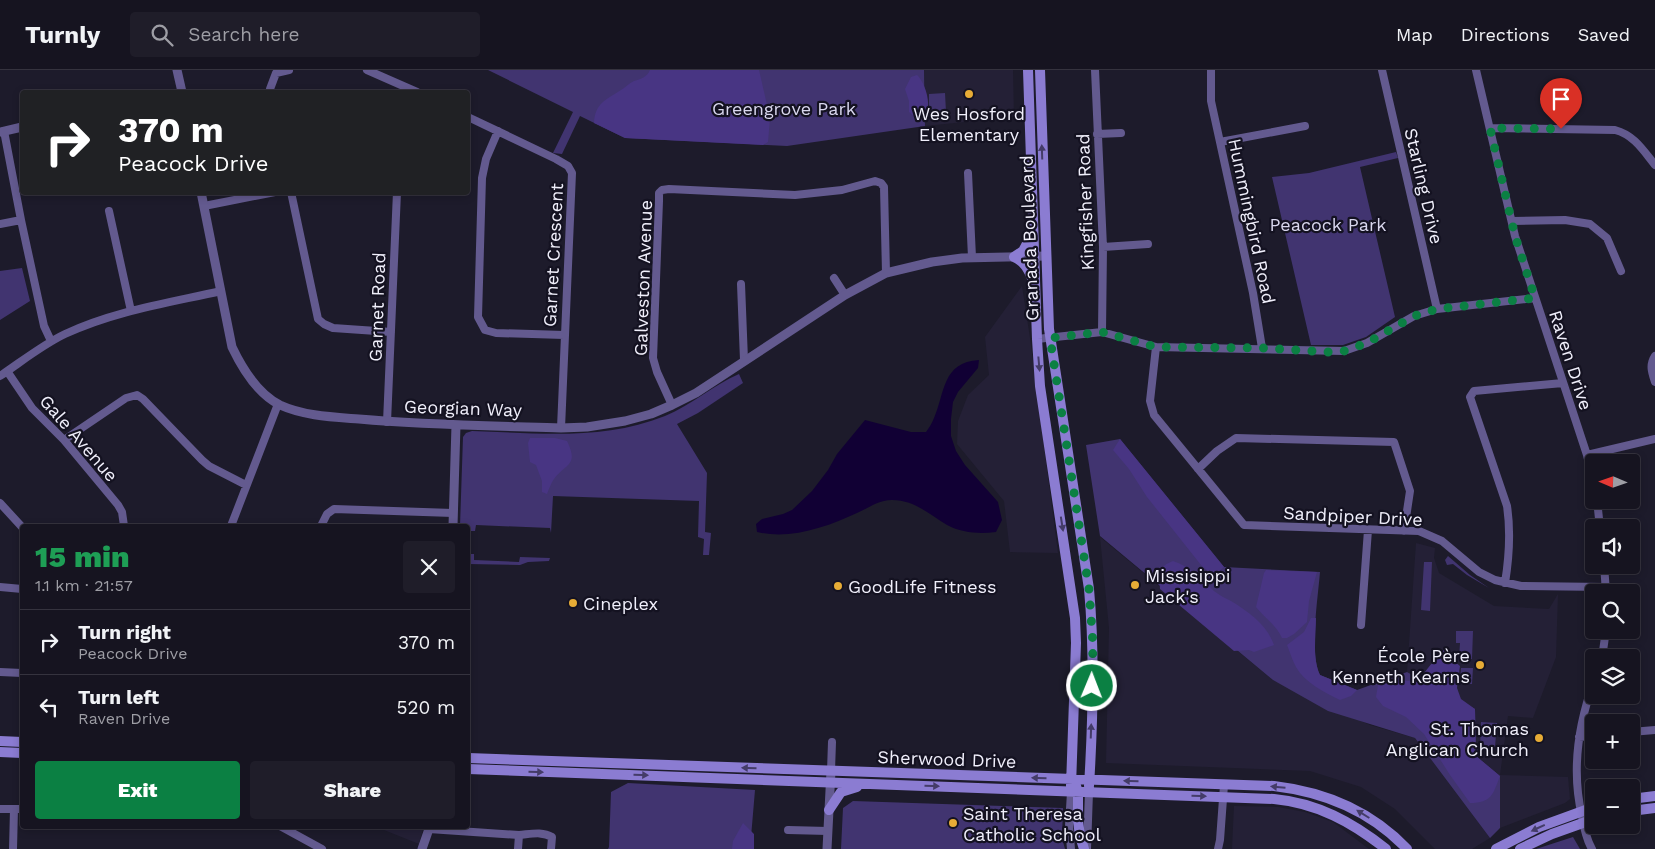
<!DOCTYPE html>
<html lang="en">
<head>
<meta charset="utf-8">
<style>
  body { margin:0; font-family:"Work Sans",sans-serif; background:#1f1d29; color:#f1f3f6; height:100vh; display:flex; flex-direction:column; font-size:19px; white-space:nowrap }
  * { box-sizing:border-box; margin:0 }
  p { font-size:16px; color:#9e9ea5 }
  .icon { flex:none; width:28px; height:28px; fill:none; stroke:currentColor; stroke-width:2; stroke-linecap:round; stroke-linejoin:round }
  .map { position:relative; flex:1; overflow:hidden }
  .drawer { position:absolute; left:20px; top:454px; width:450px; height:305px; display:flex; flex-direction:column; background:#161420; border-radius:5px; box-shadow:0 2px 8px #0003,0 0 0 1px #35333e }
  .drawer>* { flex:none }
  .guide { position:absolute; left:20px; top:20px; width:450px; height:105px; border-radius:5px; box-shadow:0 2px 8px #0003,0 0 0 1px #35333e; background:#202124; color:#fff; overflow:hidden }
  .needle { width:32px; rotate:272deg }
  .fabs { position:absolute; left:1585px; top:384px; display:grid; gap:10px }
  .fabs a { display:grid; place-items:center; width:55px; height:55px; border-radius:5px; background:#161420; box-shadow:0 2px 8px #0003,0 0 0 1px #35333e; font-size:25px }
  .pin { position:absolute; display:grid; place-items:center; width:42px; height:42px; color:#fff; margin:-51px -21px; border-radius:50% 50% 50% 0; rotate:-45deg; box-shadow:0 0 5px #0007 }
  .pin .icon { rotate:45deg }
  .me { position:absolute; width:55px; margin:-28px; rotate:1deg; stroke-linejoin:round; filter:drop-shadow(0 0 4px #0008) }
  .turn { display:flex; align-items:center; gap:18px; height:105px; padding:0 15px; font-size:22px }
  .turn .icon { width:65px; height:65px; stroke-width:2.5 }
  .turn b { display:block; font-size:35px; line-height:42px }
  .round { display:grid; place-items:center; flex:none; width:52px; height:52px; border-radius:5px; background:#1f1d29 }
  .overview { display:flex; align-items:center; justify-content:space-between; height:85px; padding:0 15px }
  h1 { font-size:30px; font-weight:800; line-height:38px; color:#1e9e55 }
  .action { display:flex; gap:10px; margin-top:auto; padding:10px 15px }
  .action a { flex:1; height:58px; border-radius:5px; background:#0b8043; color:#fff; font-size:20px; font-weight:800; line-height:58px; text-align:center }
  .action a+a { background:#1f1d29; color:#f1f3f6 }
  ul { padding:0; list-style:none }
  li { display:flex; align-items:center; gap:15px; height:65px; padding:0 15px; border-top:1px solid #35333e }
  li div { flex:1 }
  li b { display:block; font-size:19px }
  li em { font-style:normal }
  header { display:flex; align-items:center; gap:30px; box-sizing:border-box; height:70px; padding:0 25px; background:#161420; border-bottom:1px solid #35333e }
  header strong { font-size:24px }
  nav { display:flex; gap:28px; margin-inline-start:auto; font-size:18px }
  .search { width:350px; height:45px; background:#1f1d29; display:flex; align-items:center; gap:12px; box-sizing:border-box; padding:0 18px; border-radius:5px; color:#9e9ea5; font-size:19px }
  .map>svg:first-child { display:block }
  .built { fill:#242036 }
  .green { fill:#413470 }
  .forest { fill:#483583 }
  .water { fill:#110034 }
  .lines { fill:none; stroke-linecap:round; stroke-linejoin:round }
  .minor { stroke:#635a8f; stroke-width:8 }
  .tertiary { stroke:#635a8f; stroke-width:9 }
  .secondary { stroke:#8b7cd2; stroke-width:10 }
  .oneway { fill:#443c68 }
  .route { stroke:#0b8043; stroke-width:9; stroke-dasharray:0 16.2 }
  .poi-dot { fill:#e7ac36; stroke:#141221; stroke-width:2 }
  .labels { text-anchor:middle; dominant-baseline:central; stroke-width:4.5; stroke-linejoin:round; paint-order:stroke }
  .park-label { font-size:18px; fill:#d9d7ee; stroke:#141221 }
  .poi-label { font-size:18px; fill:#f0effb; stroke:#141221; text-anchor:start }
  .street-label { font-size:18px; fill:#f0effb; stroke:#141221 }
</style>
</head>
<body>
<header>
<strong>Turnly</strong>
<div class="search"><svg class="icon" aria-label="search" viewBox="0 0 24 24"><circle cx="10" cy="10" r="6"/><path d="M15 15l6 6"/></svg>Search here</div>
<nav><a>Map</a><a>Directions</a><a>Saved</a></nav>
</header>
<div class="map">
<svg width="1655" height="779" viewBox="0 0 1655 779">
  <rect width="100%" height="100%" fill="#1d1b2b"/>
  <path class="built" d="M924,0H1013L1014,47L925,56Z
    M1022,216L1030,268L1058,483L1010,482L1004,431L957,374L958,351L968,325L989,305L985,267Z
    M1100,467L1273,610L1370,655L1415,668L1490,768L1472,779H1435L1395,739L1361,717L1310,701L1106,693L1109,558Z
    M1416,473L1435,478L1434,488L1439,503L1494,536L1549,539L1558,524L1556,587L1533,648L1508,646L1500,705L1568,707L1570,729L1565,733L1500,758V706L1476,686L1475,639L1407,602Z
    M1234,736L1278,737L1305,742L1333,752L1369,779H1232Z
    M374,756H424L419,774Z"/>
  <path class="green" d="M488,0H924L925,56L787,76L625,68L580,46L562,84L553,83L573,42Z
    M945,23L946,42L929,43V24Z
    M1396,82L1398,88L1360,97L1395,247L1366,267L1343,275H1311L1272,107L1309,103Z
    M22,198L30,231L0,250V201Z
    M739,304L743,313L698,343L677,354L707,403L705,462L711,463L709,485H703L704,469L698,467L699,431L553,426L551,463L550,458L476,455L475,461H469V484H474V490L519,492L520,487L550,488L549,491L528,492L520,495L468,494V456H460L463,367L466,363L472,361C537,363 603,371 665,346C692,335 713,315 739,304Z
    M1120,369L1224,497L1320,502C1318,528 1309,583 1320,605L1357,620L1407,602L1475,639L1476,686L1500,706V758L1490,768L1415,668L1328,641L1273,610L1100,466L1086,375Z
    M1448,486L1470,505L1489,518L1467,505L1453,494L1447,495L1445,490Z
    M1424,492H1432L1430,541L1421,540Z
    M1456,561H1473L1472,589L1459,588L1460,573H1456Z
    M1461,598H1473L1472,614H1460Z
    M1481,652L1497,653L1495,677L1480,676Z
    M628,713L755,720L750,779H608L609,777L611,722Z
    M853,731L1063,738L1062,768L1065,779H841L843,738Z
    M1573,767L1580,779H1536Z"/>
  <path class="forest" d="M650,0H759L770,48L768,72L763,75L625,68L594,53C595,33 606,30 621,20C625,18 629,13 634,11C641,9 647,7 650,0Z
    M917,5C924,11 932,33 926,42C925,44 922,45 920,47L914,46L909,42V31L905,19L911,7Z
    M530,368H555L567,371C579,396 566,393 554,409C551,413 549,419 547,424L542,422V411L536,395L530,392L528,373Z
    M1120,369L1224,497L1218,502H1209L1201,495L1147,427L1129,399L1113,380Z
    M1173,491C1191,497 1201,509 1214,521C1219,525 1225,528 1231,531C1249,542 1267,555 1274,575L1254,582L1249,580L1234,581L1160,519C1159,504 1157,497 1173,491Z
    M1266,500L1317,502L1309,531L1307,552L1294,564L1287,568H1282C1276,555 1265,548 1256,537L1264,503Z
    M1311,548H1316C1316,566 1312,588 1320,605L1357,620L1351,626L1340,630C1324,622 1305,613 1296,597C1292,590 1290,582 1287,575L1304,562Z
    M1444,580H1448L1454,591L1460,596L1457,618L1461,629L1475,639L1476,686L1500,706C1493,724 1492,733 1470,733L1450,705L1424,664L1406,647L1383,636L1376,627L1378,615C1393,607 1401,611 1417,612L1439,584Z
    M743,753L754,764V779H732L733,771Z"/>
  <path class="water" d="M979,290L978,298L958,322L953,332L951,349V366L956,381L965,395L998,432L1002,450L996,462C979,464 962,463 947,455C929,444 914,430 892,430C878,430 869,438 857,443C827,457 790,470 757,462L756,454L762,449L783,444L792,440L812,421L828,400L837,384L865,350L911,362H926C929,358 932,353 934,348C945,323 942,292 979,290Z"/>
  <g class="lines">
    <path class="minor" d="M367,0L417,22
      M1095,0L1103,177L1102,262
      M1211,0V31L1253,223L1262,278
      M1382,0L1437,239
      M1476,0L1515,166L1587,385L1594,415
      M271,22L270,19L276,3L289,0
      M468,47L556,89L568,96L572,103L561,358
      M1490,58L1615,60C1634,65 1643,80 1655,95
      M4,61L21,150L44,256L51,271
      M498,61L486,89L482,108L478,247L485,260L496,263L564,265
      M1097,64L1121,63
      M1220,72L1305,56
      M968,103L972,187
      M291,122L318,249L324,254L333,258L391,262
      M204,136L275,122
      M109,141L131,241
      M1512,151L1565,150L1590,154L1607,168L1621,201
      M0,154L21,150
      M1103,177L1148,174
      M834,208L845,225
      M741,214L744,290
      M1037,269L1102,262L1156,277L1344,281L1367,273L1414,246L1437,239L1535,228
      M1156,277L1150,331L1154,345L1244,455L1419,461L1442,471L1479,502L1495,510L1521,516L1606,517
      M1655,286C1649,295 1652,303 1655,312
      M7,301L32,338L64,370L118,435L122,442L124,456
      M0,306C21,292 42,275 65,264C114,241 168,233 221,221
      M672,335L657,302L653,288L659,131V123L662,120L669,119L795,125L842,120L875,111L881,113L884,117L886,203
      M387,352L397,122
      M64,370L126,328L137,325L143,329L202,390L209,396L246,415
      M1587,385L1655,369
      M1198,399L1217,381L1236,368L1394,372L1410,421L1404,461
      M1597,430L1600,458
      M0,433L22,457
      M231,456L278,334
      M321,456L327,444L334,439L453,443
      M1604,495L1606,522
      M1505,513C1509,488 1511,462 1507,436L1470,327L1474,321L1563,313
      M0,517L22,519
      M1361,555L1368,460
      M1602,588L1606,560
      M0,602L22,603
      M1631,662L1655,660
      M1579,667L1594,666
      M831,701L832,672
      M1071,722L1069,756L1071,779
      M0,739H22
      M280,756L322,779
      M429,759L519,765L518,779
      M788,760L828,761
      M519,765C531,764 542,761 552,767L551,779
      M13,779L14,739
      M1087,779L1089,722
      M1218,779L1220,770L1224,715
      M1592,779C1586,769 1584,758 1582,746C1571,700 1578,655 1594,611"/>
    <path class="tertiary" d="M177,0L182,22
      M0,62L22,57
      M201,122L232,277C242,298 258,324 280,335C304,346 333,347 359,349C426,355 494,356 561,358L587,357L625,351L651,344L672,335L696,323L845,225L886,203L932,192L962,188L1046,186
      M453,456L456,355
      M422,779L430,756
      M827,779L831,701"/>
    <path class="secondary" d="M1028,0L1037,269L1040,316L1075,548L1076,573L1071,716
      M1040,0L1049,259L1089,519C1095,584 1093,651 1089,716
      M1014,187C1025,192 1028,199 1033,210
      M1014,187L1023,181L1032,164
      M0,671L22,672
      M0,682L22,683
      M468,688L1274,716C1325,722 1371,741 1407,779
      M468,699L1274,729C1317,733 1352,752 1386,779
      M1076,716L1078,722V751L1080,766L1084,779
      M1631,729L1655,726
      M829,740L841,722L857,717
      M1631,741L1655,738
      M1496,779L1539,757L1594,737
      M1520,779L1552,764L1594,749"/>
  </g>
  <defs><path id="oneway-solid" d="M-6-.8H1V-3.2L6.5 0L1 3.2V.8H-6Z" transform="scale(1.25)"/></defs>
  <g class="oneway">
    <use href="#oneway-solid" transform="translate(1042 82) rotate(-92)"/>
    <use href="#oneway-solid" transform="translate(1039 294) rotate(85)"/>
    <use href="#oneway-solid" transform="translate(1062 454) rotate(81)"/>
    <use href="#oneway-solid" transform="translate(1091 661) rotate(-88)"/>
    <use href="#oneway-solid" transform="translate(749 698) rotate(-178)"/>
    <use href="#oneway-solid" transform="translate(536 702) rotate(2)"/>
    <use href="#oneway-solid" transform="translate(641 705) rotate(2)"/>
    <use href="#oneway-solid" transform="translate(1039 708) rotate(-178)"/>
    <use href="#oneway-solid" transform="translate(1131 711) rotate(-178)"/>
    <use href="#oneway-solid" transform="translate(932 716) rotate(2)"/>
    <use href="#oneway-solid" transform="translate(1278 717) rotate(-175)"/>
    <use href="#oneway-solid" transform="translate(1199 726) rotate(2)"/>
    <use href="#oneway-solid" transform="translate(1363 744) rotate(-148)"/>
    <use href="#oneway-solid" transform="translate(1538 758) rotate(155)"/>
  </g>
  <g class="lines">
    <path class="route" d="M1092,616L1093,574L1089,519L1050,268L1102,262L1156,277L1262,278L1328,282L1344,281L1367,273L1414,246L1437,239L1535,228L1515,166L1490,58L1561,59"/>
  </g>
  <g class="poi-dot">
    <circle cx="969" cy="24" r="5"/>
    <circle cx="1135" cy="515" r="5"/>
    <circle cx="838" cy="516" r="5"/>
    <circle cx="573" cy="533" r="5"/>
    <circle cx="1480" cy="595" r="5"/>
    <circle cx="1539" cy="668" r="5"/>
    <circle cx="953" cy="753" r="5"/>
  </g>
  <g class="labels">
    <g class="park-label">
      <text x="784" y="38">Greengrove Park</text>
      <text x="1328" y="154">Peacock Park</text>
    </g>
    <g class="poi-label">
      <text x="969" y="43" text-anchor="middle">Wes Hosford<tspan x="969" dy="21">Elementary</tspan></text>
      <text x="1145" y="505">Missisippi<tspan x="1145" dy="21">Jack's</tspan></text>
      <text x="848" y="516">GoodLife Fitness</text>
      <text x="583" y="533">Cineplex</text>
      <text x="1470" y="585" text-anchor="end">École Père<tspan x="1470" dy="21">Kenneth Kearns</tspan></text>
      <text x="1529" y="658" text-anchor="end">St. Thomas<tspan x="1529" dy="21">Anglican Church</tspan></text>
      <text x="963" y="743">Saint Theresa<tspan x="963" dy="21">Catholic School</tspan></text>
    </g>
    <g class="street-label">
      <text transform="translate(1424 116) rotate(77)">Starling Drive</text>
      <text transform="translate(1085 132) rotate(-92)">Kingfisher Road</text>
      <text transform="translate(1252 151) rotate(78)">Hummingbird Road</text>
      <text transform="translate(1029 168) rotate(-92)">Granada Boulevard</text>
      <text transform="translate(553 185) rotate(-87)">Garnet Crescent</text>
      <text transform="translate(643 208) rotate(-88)">Galveston Avenue</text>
      <text transform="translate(377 237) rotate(-88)">Garnet Road</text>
      <text transform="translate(1571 290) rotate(72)">Raven Drive</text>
      <text transform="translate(463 338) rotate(2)">Georgian Way</text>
      <text transform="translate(79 368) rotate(49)">Gale Avenue</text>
      <text transform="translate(1353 446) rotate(3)">Sandpiper Drive</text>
      <text transform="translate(947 689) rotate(2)">Sherwood Drive</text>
    </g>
  </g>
</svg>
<div class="fabs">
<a><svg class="needle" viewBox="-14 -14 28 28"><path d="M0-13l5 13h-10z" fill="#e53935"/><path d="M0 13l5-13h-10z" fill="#9e9ea5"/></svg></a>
<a><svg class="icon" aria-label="sound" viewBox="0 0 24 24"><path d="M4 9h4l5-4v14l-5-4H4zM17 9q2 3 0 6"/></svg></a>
<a><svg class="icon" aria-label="search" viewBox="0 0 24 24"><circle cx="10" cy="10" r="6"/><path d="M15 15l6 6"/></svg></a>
<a><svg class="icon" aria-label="layers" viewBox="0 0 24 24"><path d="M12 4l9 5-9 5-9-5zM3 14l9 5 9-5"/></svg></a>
<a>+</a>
<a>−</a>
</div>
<div class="pin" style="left:1561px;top:59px;background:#d93025"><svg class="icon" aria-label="arrive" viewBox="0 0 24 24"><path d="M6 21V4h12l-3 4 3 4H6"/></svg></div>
<svg class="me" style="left:1092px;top:616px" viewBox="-20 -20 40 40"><circle r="17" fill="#0b8043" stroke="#fff" stroke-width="3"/><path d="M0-11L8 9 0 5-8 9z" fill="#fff"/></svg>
<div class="guide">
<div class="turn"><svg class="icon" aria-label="right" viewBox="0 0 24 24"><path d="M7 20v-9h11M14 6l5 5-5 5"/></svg><div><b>370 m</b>Peacock Drive</div></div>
</div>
<section class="drawer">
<div class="overview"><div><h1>15 min</h1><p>1.1 km · 21:57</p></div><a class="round"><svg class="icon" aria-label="close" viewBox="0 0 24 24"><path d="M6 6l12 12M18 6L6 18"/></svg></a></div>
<ul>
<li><svg class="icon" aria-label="right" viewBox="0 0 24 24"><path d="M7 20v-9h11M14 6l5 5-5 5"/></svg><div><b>Turn right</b><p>Peacock Drive</p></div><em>370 m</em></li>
<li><svg class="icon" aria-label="left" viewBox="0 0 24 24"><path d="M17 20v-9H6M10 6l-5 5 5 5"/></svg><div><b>Turn left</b><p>Raven Drive</p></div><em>520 m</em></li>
</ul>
<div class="action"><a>Exit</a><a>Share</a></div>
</section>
</div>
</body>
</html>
